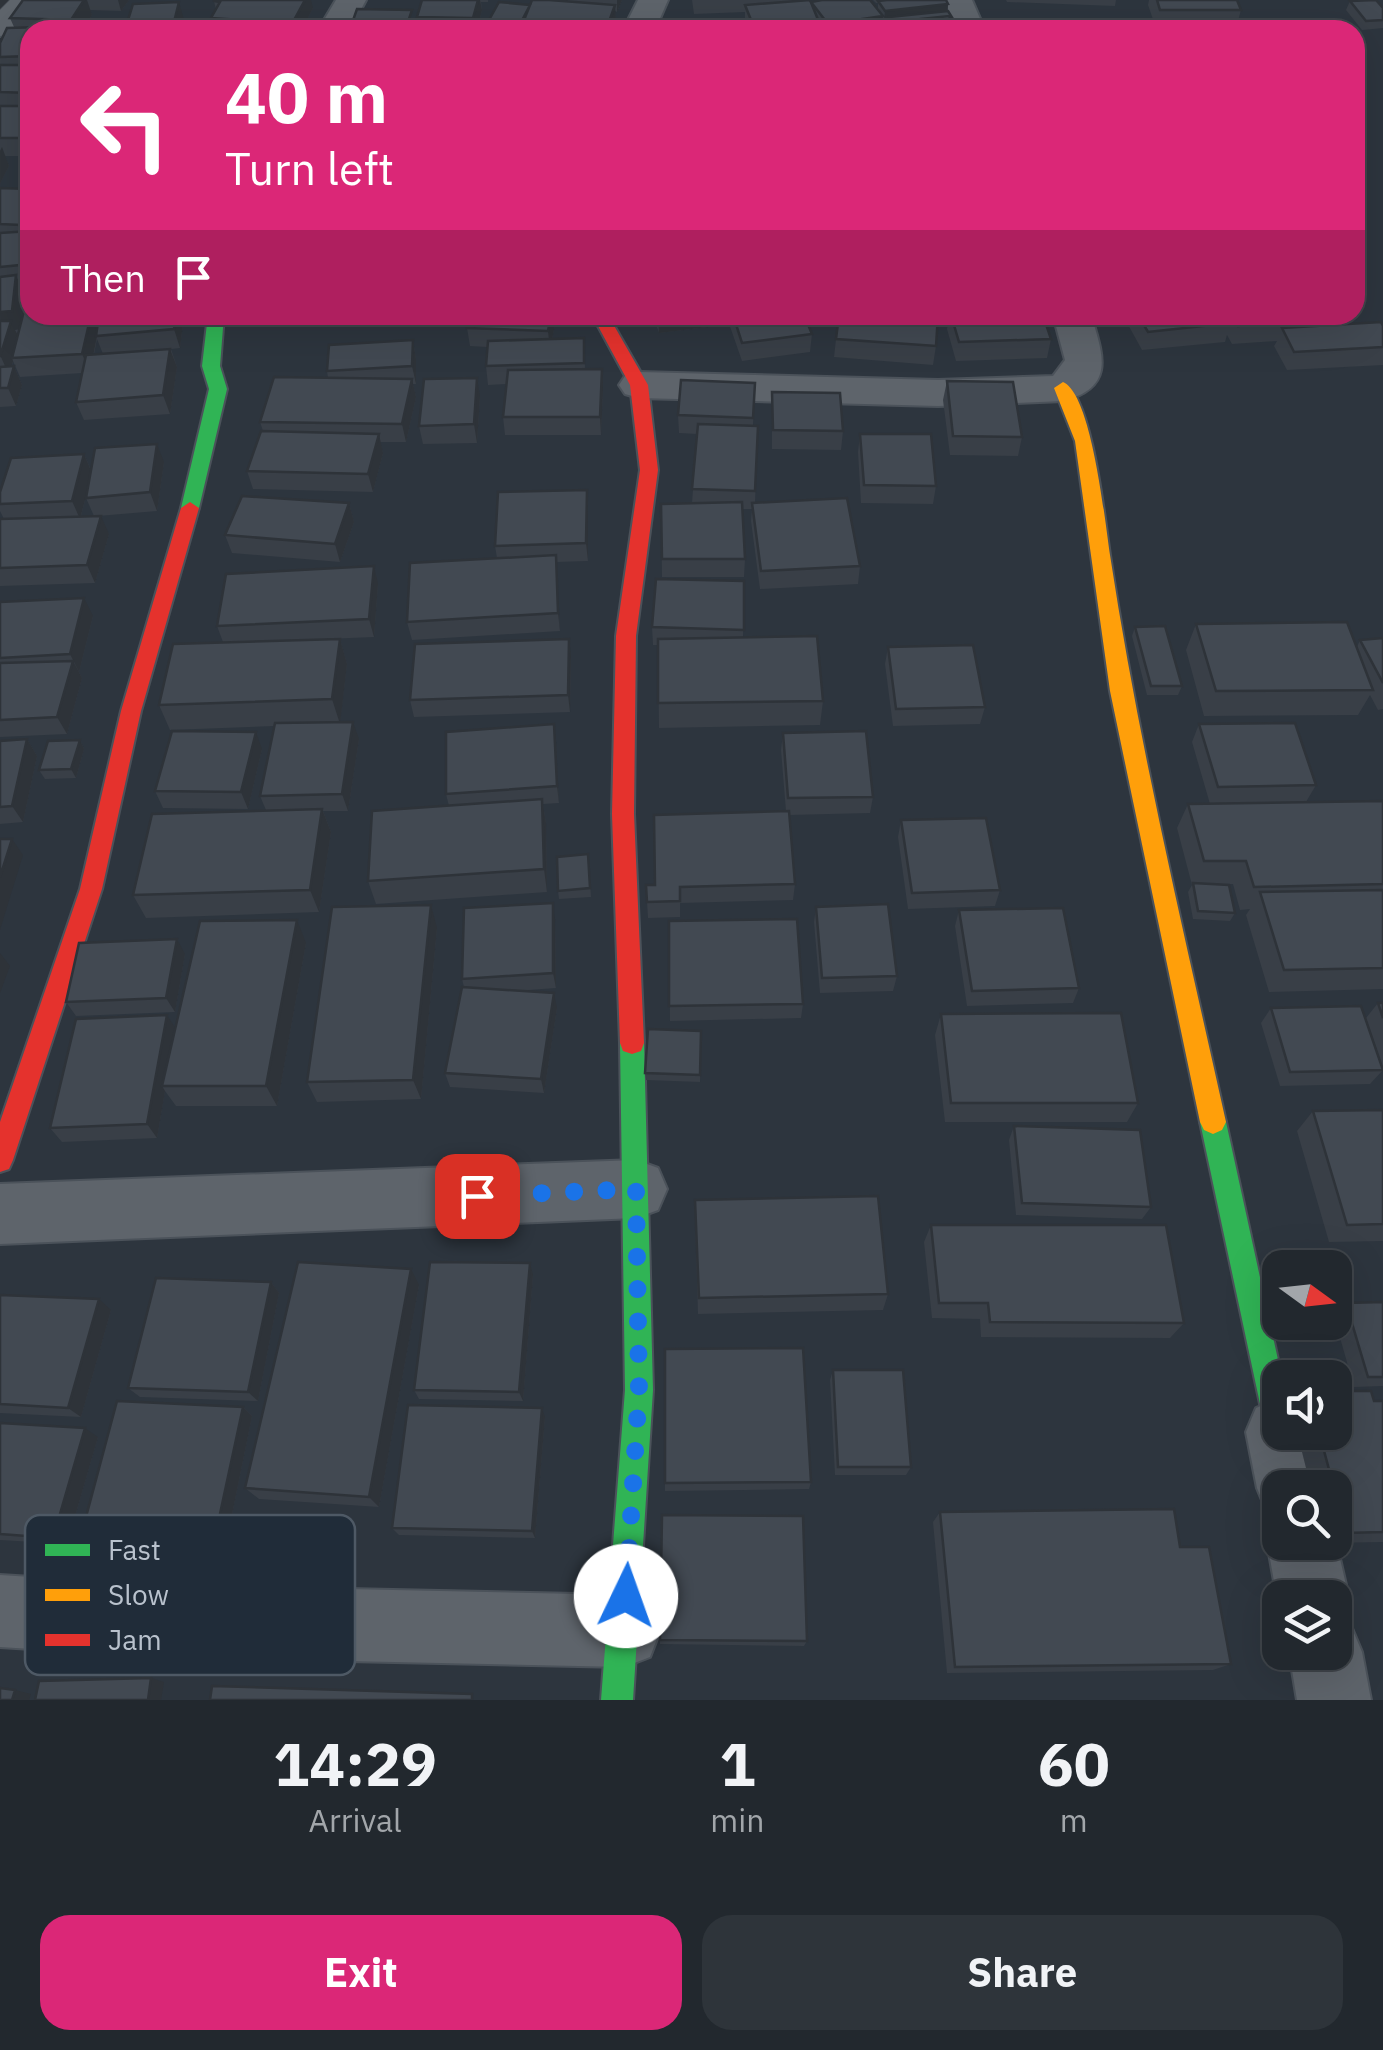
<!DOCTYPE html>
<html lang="en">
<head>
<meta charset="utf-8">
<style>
  body { margin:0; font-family:"IBM Plex Sans",sans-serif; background:#2e343a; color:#f1f3f6; height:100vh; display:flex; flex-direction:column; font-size:38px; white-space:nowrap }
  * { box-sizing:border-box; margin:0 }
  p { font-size:32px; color:#a2a6aa }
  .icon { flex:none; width:55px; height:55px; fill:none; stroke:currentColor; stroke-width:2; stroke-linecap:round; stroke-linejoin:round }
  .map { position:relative; height:1700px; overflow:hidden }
  .side { display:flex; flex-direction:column; background:#22282e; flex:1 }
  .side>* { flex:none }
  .top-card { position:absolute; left:20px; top:20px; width:1345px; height:305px; border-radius:30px; box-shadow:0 10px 40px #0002,0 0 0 2px #3f444a; background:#db2777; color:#fff; overflow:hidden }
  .needle { width:65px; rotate:105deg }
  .buttons { position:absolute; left:1262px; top:1250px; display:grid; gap:20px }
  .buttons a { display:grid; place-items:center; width:90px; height:90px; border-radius:20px; background:#22282e; box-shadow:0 10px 40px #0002,0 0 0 2px #3f444a; font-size:50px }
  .pin { position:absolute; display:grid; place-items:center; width:85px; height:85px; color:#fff; margin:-42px; border-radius:20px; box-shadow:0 5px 15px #0006 }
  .me { position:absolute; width:110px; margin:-55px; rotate:3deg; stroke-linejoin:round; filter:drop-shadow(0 0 8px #0008) }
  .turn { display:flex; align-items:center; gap:35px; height:210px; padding:0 40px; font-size:45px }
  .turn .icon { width:130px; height:130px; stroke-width:2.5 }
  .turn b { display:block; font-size:70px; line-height:85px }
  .then { display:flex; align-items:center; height:95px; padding:0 40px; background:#0003; gap:20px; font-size:38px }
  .eta { display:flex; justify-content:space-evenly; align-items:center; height:170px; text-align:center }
  .eta b { font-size:60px; font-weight:800; line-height:70px }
  .cta { display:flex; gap:20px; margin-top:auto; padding:20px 40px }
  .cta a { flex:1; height:115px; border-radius:30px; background:#db2777; color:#fff; font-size:40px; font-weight:800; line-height:115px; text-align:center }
  .cta a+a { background:#2e343a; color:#f1f3f6 }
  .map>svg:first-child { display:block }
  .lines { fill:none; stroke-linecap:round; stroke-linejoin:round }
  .street-casing { stroke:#4b525a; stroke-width:4 }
  .fast-casing { stroke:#4b525a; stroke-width:4 }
  .slow-casing { stroke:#4b525a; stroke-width:4 }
  .jam-casing { stroke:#4b525a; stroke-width:4 }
  .street { fill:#5e646b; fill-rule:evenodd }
  .fast { fill:#30b455; fill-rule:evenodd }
  .slow { fill:#ff9f0a; fill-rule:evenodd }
  .jam { fill:#e5322d; fill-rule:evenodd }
  .wall { fill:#393f47; fill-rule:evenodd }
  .shaded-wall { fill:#2e3339 }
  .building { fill:#424952; stroke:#2e3339; stroke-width:2.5 }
  .route { stroke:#1a73e8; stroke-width:18; stroke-dasharray:0 32.4 }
  .key { fill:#202c39; stroke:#4e5965; stroke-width:2.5 }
  .key-label { font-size:28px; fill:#b9c2cd }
</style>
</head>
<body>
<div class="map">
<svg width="1383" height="1700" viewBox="0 0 1383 1700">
  <rect width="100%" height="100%" fill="#2d353e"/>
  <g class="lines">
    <defs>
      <path id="street" d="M10,0H43L11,34L0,36V10Z
        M336,0H366L350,30H318Z
        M638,0H668L655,30H623Z
        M942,0H972L985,30H953Z
        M1053,315H1091C1103,355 1116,387 1063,401L938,406L639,398L625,394L619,385L625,376L639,372L938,380L1053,376L1065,360Z
        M636,1160L658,1168L667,1189L658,1210L636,1218L0,1244V1184Z
        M1280,1398V1432H1314L1325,1488H1280V1542H1335V1537L1349,1598L1339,1621L1351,1626L1362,1652L1371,1700H1297L1289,1652H1335V1598H1280V1605L1277,1598L1267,1542L1278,1517L1267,1512L1257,1488L1246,1432L1256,1408Z
        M0,1575L159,1585L624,1595L650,1605L660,1631L650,1657L624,1667L159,1657L0,1647Z"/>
      <path id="fast" d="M208,315H224L220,366L227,389L199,508L190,514L181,508L209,389L202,366Z
        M632,1032L641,1035L644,1043L653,1390L633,1700H601L625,1390L620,1043L623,1035Z
        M1213,1110L1222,1114L1226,1122L1282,1378L1280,1432H1294L1290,1442L1280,1446L1270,1442L1266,1432L1200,1122L1204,1114Z"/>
      <path id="slow" d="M1063,382C1092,394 1105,522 1110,555C1139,746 1184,933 1226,1122L1222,1130L1213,1134L1204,1130L1200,1122L1110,691L1075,441L1054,388Z"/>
      <path id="jam" d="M592,315H608L648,385L658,470L636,636L634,814L644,1043L641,1051L632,1054L623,1051L620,1043L612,814L616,636L640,470L630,385Z
        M190,502L199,508L141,711L102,889L13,1160L9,1169L0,1172V1122L80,889L121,711L181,508Z"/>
    </defs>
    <use href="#street" class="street-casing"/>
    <use href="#fast" class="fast-casing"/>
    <use href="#slow" class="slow-casing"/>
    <use href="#jam" class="jam-casing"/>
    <use href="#street" class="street"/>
    <use href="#fast" class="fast"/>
    <use href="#slow" class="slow"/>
    <use href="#jam" class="jam"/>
  </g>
  <path class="wall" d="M23,0H129L121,11L90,10L92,15L82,30H30V156H5L9,166L0,184V43L14,27L10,18Z
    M422,0H488V2H481L482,10L477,30H352L351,26L414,19L413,22L418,23L417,17Z
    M568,0H622L617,12L615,11L616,22L613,30H484L530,5L568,1Z
    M692,0H810L811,2L878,9V3H876L873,0H946L948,4V11L958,30H748L745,22V12L694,14Z
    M1006,0H1116L1115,6L1007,2Z
    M1149,0H1237L1241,10L1236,28H1156L1148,5Z
    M214,1L313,8L302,30H183L212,21L211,18L216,10Z
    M1350,1L1383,8V28L1362,30L1346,10Z
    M0,188L30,189V315H184L180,348L171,349L177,367L170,414L84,420L76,402L82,373L20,377L13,361L12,366H14L22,385L16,406L0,407ZM23,303L25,308L20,326ZM97,339L103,354H94Z
    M557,315L552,339L584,338L585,369H602L603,388L601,435H505L503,417L506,384L488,385L486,366L487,347L470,346L467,328Z
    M653,315H724V325L659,333Z
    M726,315H804L812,334L810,352L742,361Z
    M831,315H1043L1051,339L1047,358L956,361L947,329L949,320H938L936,346L933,365L834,357L838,321H832Z
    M1127,315H1289L1293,321L1291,327L1383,326V365L1287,370L1274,346L1277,341L1232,344L1227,335L1225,342L1142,350L1126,321Z
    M413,340L416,359V384H413L416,397L406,442H380L383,453L373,492L253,489L247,471L263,431L260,422L328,378L327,371Z
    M947,381L1022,437L1018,456L950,455L943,400Z
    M755,383L753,425L758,426L755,503L860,566L858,584L760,589L751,521L752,509H742L745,559L744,577H662L661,504L692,503L697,434L679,433L678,415Z
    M772,392L843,431L841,450L772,449Z
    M480,396L477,443L423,444L419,426Z
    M860,434L936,486L933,504L861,503L858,452Z
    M84,454L91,470L164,462L157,511L98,516L109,534L95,583L0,586V519H4L0,511V492ZM87,492L86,498L94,516H81Z
    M349,503L354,522L340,562L232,553L225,535Z
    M588,508V561L556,562L560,631L412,640L407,622L497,558L495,546Z
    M744,581L743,637L823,701L820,725L659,728L658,645H653L652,627Z
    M378,584L374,637L326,639H340L347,664L340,722L359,739L348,811H323L331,832L319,912L146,918L133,895L266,810L260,796L274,726L170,730L159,705L223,642L217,626Z
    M0,602L93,616L79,672L82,678L67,734L0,737Z
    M1196,624L1357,647L1360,640L1383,638V709L1378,710L1370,695L1358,715L1204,716L1186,650Z
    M1135,627L1182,686L1178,695H1147L1132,636Z
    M888,647L985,707L980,724L893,726L885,664Z
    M571,656L570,712L414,717L410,700Z
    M1199,724L1316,785L1306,802L1383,801V989L1269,992L1246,915L1250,909L1240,910L1233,884H1220L1235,913L1230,921L1193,919L1188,892L1192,885L1177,828L1188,804H1210L1192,742Z
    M783,733L873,797L870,813L789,815L795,884L793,900L680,903V917L648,918L646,885H655L786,811L781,750Z
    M27,739L37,756L23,822L0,824V741Z
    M80,740L84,749L76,778L45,779L39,770Z
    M556,742L559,803L543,804L546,823L547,892L376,904L368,881L449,806L446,794Z
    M262,749L248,809L163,808L155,791Z
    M901,820L1000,890L995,906L908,909L898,837Z
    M588,854L591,897L559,899L558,891Z
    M816,907L897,976L893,991L820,993L814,922Z
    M959,910L1079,988L1073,1003L967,1006L955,926Z
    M555,919L556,988L515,991L557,1008L544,1093L450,1087L445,1073L464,987L462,979Z
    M669,921L803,1004L801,1018L670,1021Z
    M437,928L421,1099L317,1102L307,1082Z
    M306,943L277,1106H176L165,1091L157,1138L62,1142L50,1128L175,1028Z
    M185,954L175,1012L76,1016L66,1002Z
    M1378,1003H1383V1068L1366,1018Z
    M1271,1008L1383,1070L1370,1084L1280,1086L1261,1023Z
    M941,1014L1138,1103L1127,1122H945L935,1035Z
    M701,1031L700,1082L646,1080L645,1073Z
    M1383,1110V1241L1329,1242L1297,1131L1313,1111Z
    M1014,1126L1151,1207L1142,1219L1016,1215L1009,1140Z
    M695,1218L888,1294L883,1310L698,1314Z
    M931,1225L1184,1323L1170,1338L981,1337L980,1319L932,1318L924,1242Z
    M533,1275L523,1401L419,1399L414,1390Z
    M271,1282L279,1293L258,1401L140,1397L128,1388Z
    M419,1285L379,1507L259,1499L245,1488Z
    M0,1295L111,1310L81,1417L0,1413Z
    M1383,1302V1386L1354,1387L1335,1320V1313L1346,1303Z
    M833,1370L911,1467L906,1475H835L830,1380Z
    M1374,1401H1383V1542L1325,1543L1335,1542V1488H1311L1297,1432H1335Z
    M243,1407L252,1416L226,1544L95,1538L82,1532Z
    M545,1417L535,1538L399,1535L392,1528Z
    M0,1423L98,1437L67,1544L0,1540Z
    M811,1482L809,1489L665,1491V1483Z
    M940,1512L1180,1547L1231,1664L1213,1670L947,1673L933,1522Z
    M660,1640L807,1641L804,1646L660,1644Z"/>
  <path class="shaded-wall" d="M0,0H9L0,9Z
    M84,0H87L92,15L82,30H74L71,20Z
    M118,0H129L121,11Z
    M305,0H311L313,8L302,30H294L293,22Z
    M478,0H480L482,10L477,30H475L473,18Z
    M617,0H622L617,12Z
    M179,2L184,20L182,30H172Z
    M948,4L947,13L889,17V20H884L885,11Z
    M615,5L616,22L613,30H606Z
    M883,16L882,30L841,28L840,30H828V24Z
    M2,147L9,166L0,184V151Z
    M30,209V241L29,243L21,225Z
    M16,275L24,294L30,301V320L23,303L20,329L15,330L20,339L12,358L13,361L9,375L1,357L0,312Z
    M91,315H101L90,372L82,354Z
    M176,315H184L180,348L174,329Z
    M551,315H557L550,349L548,331Z
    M658,315H724V325L659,333Z
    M413,340L416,359V384L412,366Z
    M170,349L177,367L170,414L163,395Z
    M14,366L22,385L16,406L8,388Z
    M602,369L603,388L601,435L600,417Z
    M477,378L480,396L477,443L474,424Z
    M412,379L416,397L406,442L402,424Z
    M379,434L383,453L373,492L368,474Z
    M157,444L164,462L157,511L150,492Z
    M84,454L92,473L80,519L72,501Z
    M587,490L588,508V561L586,543Z
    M349,503L354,522L340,562L335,544Z
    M101,516L109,534L95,583L87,565Z
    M556,555L557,573L560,631L558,613Z
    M374,566L378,584L374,637L369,619Z
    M84,598L93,616L79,672L70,654Z
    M340,639L347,664L340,724L332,699Z
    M569,639L571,656L570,712L568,695Z
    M73,661L82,678L67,734L57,717Z
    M353,722L359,739L348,811L342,794Z
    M554,724L556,742L559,803L557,786Z
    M256,732L262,749L248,809L241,792Z
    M27,739L37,756L23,822L12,806Z
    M80,740L84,749L76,778L71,769Z
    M542,799L546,823L547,892L544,869Z
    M322,809L331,832L319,912L310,890Z
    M12,839L23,855L0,930V877Z
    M553,903L555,919L556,988L553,973Z
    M431,905L437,928L421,1099L413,1080Z
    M297,920L306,943L277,1106L266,1086Z
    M177,939L185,954L175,1012L166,998Z
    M0,953L10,966L0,993Z
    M554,993L557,1008L544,1093L541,1079Z
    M167,1015L176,1029L162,1086L165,1091L157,1138L147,1124Z
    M530,1263L533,1275L523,1401L519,1392Z
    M411,1269L419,1285L379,1507L369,1497Z
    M271,1282L279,1293L258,1401L248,1392Z
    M99,1299L111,1310L81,1417L68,1408Z
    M243,1407L252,1416L226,1544L215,1537Z
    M542,1408L545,1417L535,1538L532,1531Z
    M85,1428L98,1437L67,1544L53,1538Z
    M151,1678L164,1682L161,1700H148Z
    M15,1690L31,1694L29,1700H12Z"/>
  <path class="building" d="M23,0H84L71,20L10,18Z
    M214,0H305L293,22H297L294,30H183L187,21L272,22L211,18L220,2L214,1Z
    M422,0H478L473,18L417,17Z
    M532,0H549L615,5L606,30L522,25Z
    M810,0L821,27L786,30H755L745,5Z
    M822,0H870L883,16L828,24L811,2Z
    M887,0H946L948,4L885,11L878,1Z
    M1157,0H1237L1241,10H1160Z
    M1376,0L1383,8V20L1366,21L1350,1Z
    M179,2L172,30H125L133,4Z
    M499,2L530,5L517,30L484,29Z
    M357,9L412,10L408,22H394L392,27L351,26Z
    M948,11L953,19L951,20L949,16L892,22L889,17Z
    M949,16L958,30H842L841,28Z
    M394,22L431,23L429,30H391Z
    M76,26L74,30H30V56L0,57V43L7,28Z
    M0,65H30V93L0,92Z
    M0,106H30V138H0Z
    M0,188L30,189V209L21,225L0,224Z
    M30,231V264L0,267V233Z
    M16,275L12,311L0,312V277Z
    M25,275H30V301H22Z
    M26,303H30V315H91L82,354L12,358Z
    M99,315H176L174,329L96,336Z
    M471,315H551L548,331L467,328Z
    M733,315H804L812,334L742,343Z
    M839,315H938L936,346L836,339Z
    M951,315H1043L1051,339L959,342Z
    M1138,315H1226L1231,323L1148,332Z
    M1233,315H1289L1293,321L1238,326Z
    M0,321H11L0,357Z
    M1381,322L1383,326V347L1294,352L1282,328Z
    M584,338V363L486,366L488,341Z
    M413,340L412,366L327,371L329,345Z
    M170,349L163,395L76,402L86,355Z
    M14,366L8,388H0V367Z
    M602,369L600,417H503L508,370Z
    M274,377L412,379L402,424L260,422Z
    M477,378L474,424L419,426L424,379Z
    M681,380L755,383L753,418L678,415Z
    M947,381L1013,382L1022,437L953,436Z
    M772,392L840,393L843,431L773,430Z
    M698,424L758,426L755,491L692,489Z
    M261,431L379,434L368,474L247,471Z
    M860,434H931L936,486L864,485Z
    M157,444L150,492L86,498L95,448Z
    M84,454L72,501L0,504V492L11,458Z
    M587,490L586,543L495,546L498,492Z
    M242,496L349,503L335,544L225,535Z
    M847,498L860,566L761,571L752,503Z
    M742,502L745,559H662L661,504Z
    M101,516L87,565L0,568V519Z
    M556,555L558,613L407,622L410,563Z
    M374,566L369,619L217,626L226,574Z
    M656,579L744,581V630L652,627Z
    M84,598L70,654L0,658V602Z
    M1347,622L1373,690L1216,691L1196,624Z
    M1165,626L1182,686H1151L1135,627Z
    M817,636L823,701L658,703V639Z
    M1383,638V683L1360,640Z
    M340,639L332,699L159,705L173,644Z
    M569,639L568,695L410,700L415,644Z
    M973,645L985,707L896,709L888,647Z
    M73,661L57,717L0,720V663Z
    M353,722L342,794L260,796L275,723Z
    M1295,723L1316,785L1218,787L1199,724Z
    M554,724L557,786L446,794V732Z
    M172,731L256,732L241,792L155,791Z
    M866,731L873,797L788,798L783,733Z
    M27,739L12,806L0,807V741Z
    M80,740L71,769L39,770L48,741Z
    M542,799L544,869L368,881L372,811Z
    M1383,801V884L1254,887L1246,861H1204L1188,804Z
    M322,809L310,890L133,895L152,814Z
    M789,811L795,884L680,887V901L647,902L646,885H655L654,815Z
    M986,818L1000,890L912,893L901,820Z
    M0,839H12L0,877Z
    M588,854L590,888L558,891L557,857Z
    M1193,883L1229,885L1235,913L1198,911Z
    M1383,890V968L1284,970L1260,892Z
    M553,903V973L462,979L464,908Z
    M888,904L897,976L822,978L816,907Z
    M431,905L413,1080L307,1082L332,907Z
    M1063,908L1079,988L972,991L959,910Z
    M797,919L803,1004L669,1006V921Z
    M297,920L266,1086H162L200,921Z
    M177,939L166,998L66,1002L79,943Z
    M462,987L554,993L541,1079L445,1073Z
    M1378,1003H1383V1018Z
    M1361,1006L1383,1070L1290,1072L1271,1008Z
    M1121,1013L1138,1103H951L941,1014Z
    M167,1015L147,1124L50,1128L76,1019Z
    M648,1029L701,1031L700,1075L645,1073Z
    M1383,1110V1224L1347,1225L1313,1111Z
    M1014,1126L1140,1130L1151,1207L1022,1203Z
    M878,1196L888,1294L699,1298L695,1200Z
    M931,1225H1166L1184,1323L990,1322L988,1303H939Z
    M298,1262L411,1269L369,1497L245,1488Z
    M430,1262L530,1263L519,1392L414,1390Z
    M156,1278L271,1282L248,1392L128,1388Z
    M0,1295L99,1299L68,1408L0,1404Z
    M1383,1302V1377H1368L1346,1303Z
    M803,1348L811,1482L665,1483V1349Z
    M833,1370H903L911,1467H838Z
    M1335,1391H1371L1374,1401H1383V1532L1345,1533L1335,1493V1488H1334L1319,1432H1335Z
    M117,1401L243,1407L215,1537L82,1532Z
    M408,1405L542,1408L532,1531L392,1528Z
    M0,1423L85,1428L53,1538L0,1534Z
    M1174,1509L1180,1547H1209L1231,1664L955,1667L940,1512Z
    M662,1515L803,1516L807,1641L660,1640Z
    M151,1678L148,1700H35L39,1681Z
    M212,1686L472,1694V1700H210Z
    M0,1688L15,1690L12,1700H0Z"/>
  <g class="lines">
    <path class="route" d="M477,1196L636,1189L639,1390L626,1596"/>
  </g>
  <rect x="25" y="1515" width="330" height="160" rx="15" class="key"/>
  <rect x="45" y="1544" width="45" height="12" fill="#30b455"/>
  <rect x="45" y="1589" width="45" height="12" fill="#ff9f0a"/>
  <rect x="45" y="1634" width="45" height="12" fill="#e5322d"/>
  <g class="key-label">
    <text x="108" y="1560">Fast</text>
    <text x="108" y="1605">Slow</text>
    <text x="108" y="1650">Jam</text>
  </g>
</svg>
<div class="buttons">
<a><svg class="needle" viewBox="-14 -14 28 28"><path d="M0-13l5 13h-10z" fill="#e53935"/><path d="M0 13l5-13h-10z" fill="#a2a6aa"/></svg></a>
<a><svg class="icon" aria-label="sound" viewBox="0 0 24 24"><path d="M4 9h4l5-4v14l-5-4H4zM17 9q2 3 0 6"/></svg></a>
<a><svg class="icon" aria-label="search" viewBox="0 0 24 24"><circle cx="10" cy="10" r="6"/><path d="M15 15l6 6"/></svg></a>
<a><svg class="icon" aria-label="layers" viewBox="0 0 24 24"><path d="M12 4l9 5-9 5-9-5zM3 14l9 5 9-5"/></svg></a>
</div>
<div class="pin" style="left:477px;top:1196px;background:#d93025"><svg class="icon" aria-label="arrive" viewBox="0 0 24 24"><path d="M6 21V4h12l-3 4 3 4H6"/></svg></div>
<svg class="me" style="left:626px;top:1596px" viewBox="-20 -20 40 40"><circle r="19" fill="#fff"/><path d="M0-13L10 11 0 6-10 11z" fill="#1a73e8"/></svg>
<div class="top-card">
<div class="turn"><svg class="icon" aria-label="left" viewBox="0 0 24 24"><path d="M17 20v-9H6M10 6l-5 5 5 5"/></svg><div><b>40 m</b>Turn left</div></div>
<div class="then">Then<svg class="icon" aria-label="arrive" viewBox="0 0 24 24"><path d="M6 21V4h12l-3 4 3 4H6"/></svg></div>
</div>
</div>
<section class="side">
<div class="eta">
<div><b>14:29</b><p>Arrival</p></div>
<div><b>1</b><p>min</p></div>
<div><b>60</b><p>m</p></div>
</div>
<div class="cta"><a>Exit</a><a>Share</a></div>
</section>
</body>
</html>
